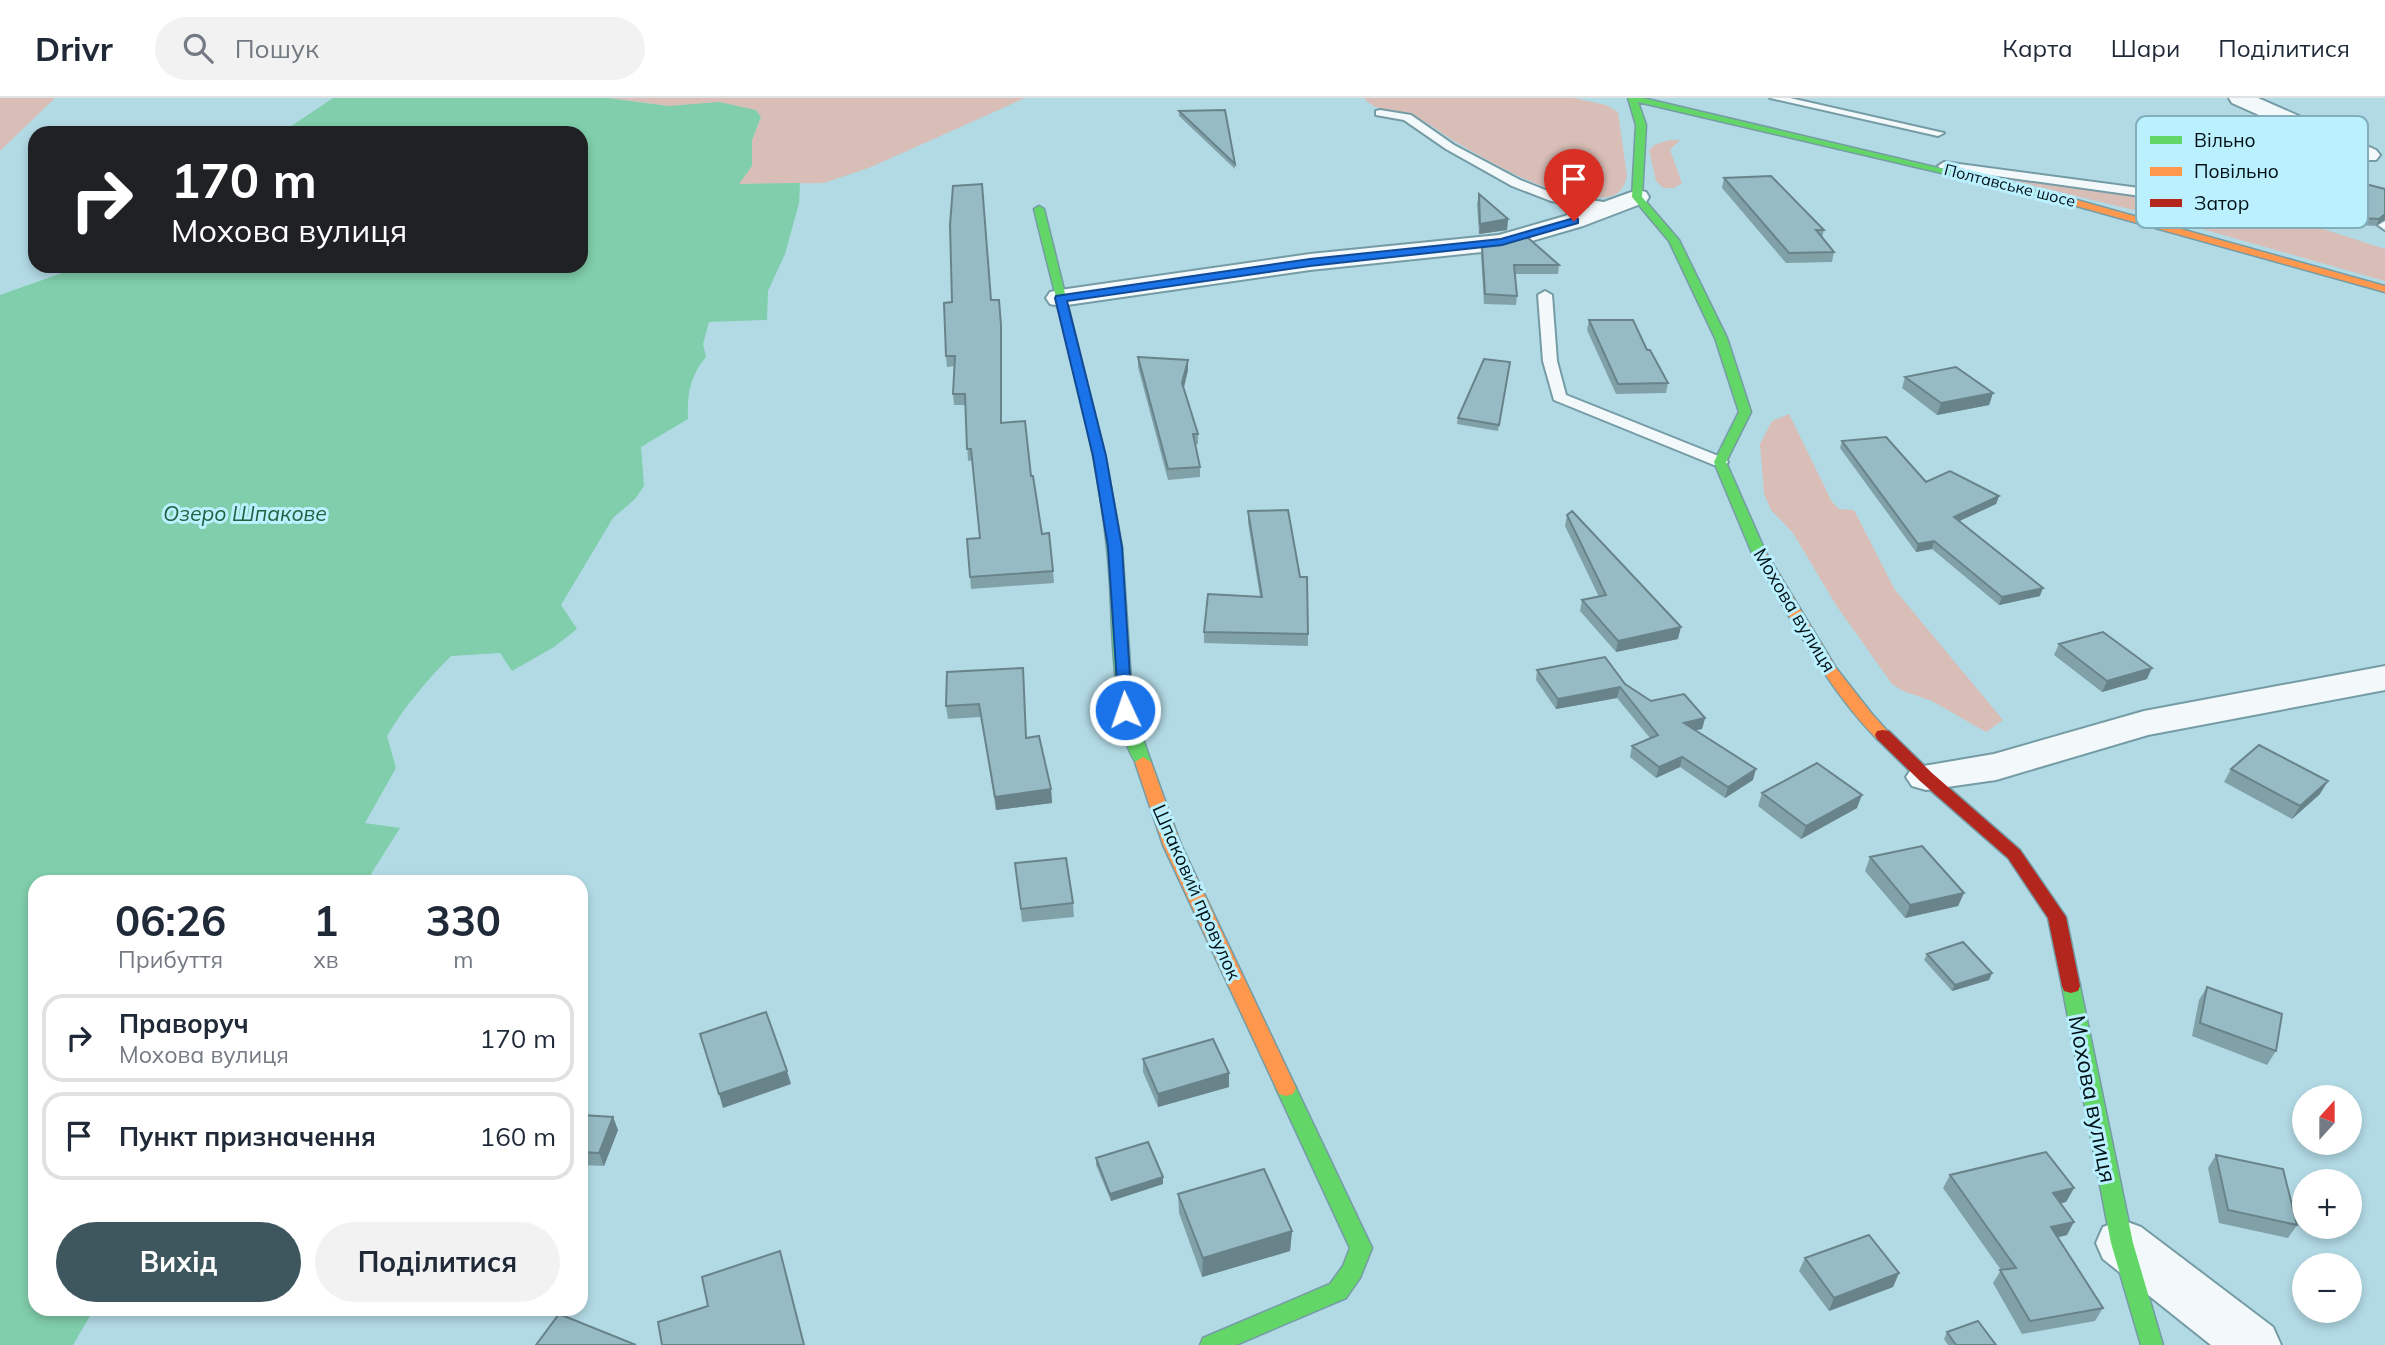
<!DOCTYPE html>
<html lang="uk">
<head>
<meta charset="utf-8">
<style>
  body { margin:0; font-family:Mulish,sans-serif; background:#f2f2f3; color:#1f2937; height:100vh; display:flex; flex-direction:column; font-size:26px; white-space:nowrap }
  * { box-sizing:border-box; margin:0 }
  p { font-size:23px; color:#747a83 }
  .icon { flex:none; width:38px; height:38px; fill:none; stroke:currentColor; stroke-width:2; stroke-linecap:round; stroke-linejoin:round }
  .map { position:relative; flex:1; overflow:hidden }
  .details { position:absolute; left:28px; top:777px; width:560px; height:441px; display:flex; flex-direction:column; background:#fff; border-radius:21px; box-shadow:0 4px 10px #0003 }
  .details>* { flex:none }
  .banner { position:absolute; left:28px; top:28px; width:560px; height:147px; border-radius:21px; box-shadow:0 4px 10px #0003; background:#202124; color:#fff; overflow:hidden }
  .needle { width:46px; rotate:21deg }
  .tools { position:absolute; left:2292px; top:987px; display:grid; gap:14px }
  .tools a { display:grid; place-items:center; width:70px; height:70px; border-radius:50%; background:#fff; box-shadow:0 4px 10px #0003; font-size:35px }
  .pin { position:absolute; display:grid; place-items:center; width:60px; height:60px; color:#fff; margin:-72px -30px; border-radius:50% 50% 50% 0; rotate:-45deg; box-shadow:0 0 7px #0007 }
  .pin .icon { rotate:45deg }
  .me { position:absolute; width:77px; margin:-38px; rotate:357deg; stroke-linejoin:round; filter:drop-shadow(0 0 5px #0008) }
  .turn { display:flex; align-items:center; gap:24px; height:147px; padding:0 28px; font-size:32px }
  .turn .icon { width:91px; height:91px; stroke-width:2.5 }
  .turn b { display:block; font-size:49px; line-height:60px }
  .eta { display:flex; justify-content:space-evenly; align-items:center; height:119px; text-align:center }
  .eta b { font-size:42px; font-weight:700; line-height:49px }
  .primary-button { display:flex; gap:14px; margin-top:auto; padding:14px 28px }
  .primary-button a { flex:1; height:80px; border-radius:42px; background:#3e575e; color:#fff; font-size:28px; font-weight:700; line-height:80px; text-align:center }
  .primary-button a+a { background:#f2f2f3; color:#1f2937 }
  ul { padding:0; list-style:none }
  li { display:flex; align-items:center; gap:21px; height:88px; margin:0 14px 10px; padding:0 14px; border:4px solid #e0e1e3; border-radius:21px }
  li div { flex:1 }
  li b { display:block; font-size:26px }
  li em { font-style:normal }
  header { display:flex; align-items:center; gap:42px; box-sizing:border-box; height:98px; padding:0 35px; background:#fff; border-bottom:2px solid #e0e1e3 }
  header strong { font-size:33px }
  nav { display:flex; gap:38px; margin-inline-start:auto; font-size:24px }
  .search { width:490px; height:63px; background:#f2f2f3; display:flex; align-items:center; gap:18px; box-sizing:border-box; padding:0 24px; border-radius:38px; color:#747a83; font-size:26px }
  .map>svg:first-child { display:block }
  .green { fill:#d9beb7 }
  .water { fill:#80ceab }
  .lines { fill:none; stroke-linecap:round; stroke-linejoin:round }
  .lane-casing { stroke:#759ca5; stroke-width:4 }
  .street-casing { stroke:#759ca5; stroke-width:4 }
  .fast-casing { stroke:#759ca5; stroke-width:3 }
  .slow-casing { stroke:#759ca5; stroke-width:3 }
  .jam-casing { stroke:#759ca5; stroke-width:3 }
  .lane { fill:#f3f9fb; fill-rule:evenodd }
  .street { fill:#f3f9fb; fill-rule:evenodd }
  .fast { fill:#63d668; fill-rule:evenodd }
  .slow { fill:#ff974d; fill-rule:evenodd }
  .jam { fill:#b3261e; fill-rule:evenodd }
  .wall { fill:#81a1a9 }
  .shaded-wall { fill:#69838a }
  .building { fill:#96bbc5; stroke:#69838a; stroke-width:2 }
  .route { fill:#1a73e8; stroke:#114b97; stroke-width:2 }
  .labels { text-anchor:middle; dominant-baseline:central; stroke-width:6; stroke-linejoin:round; paint-order:stroke }
  .far-street-label { font-size:16px; fill:#001116; stroke:#bbf0ff }
  .street-label { font-size:19px; fill:#001116; stroke:#bbf0ff }
  .water-label { font-size:21px; font-style:italic; fill:#206541; stroke:#bbf0ff }
  .near-street-label { font-size:23px; fill:#001116; stroke:#bbf0ff }
  .key { fill:#bbf0ff; stroke:#83adb9; stroke-width:2 }
  .key-label { font-size:19px; fill:#001116 }
</style>
</head>
<body>
<header>
<strong>Drivr</strong>
<div class="search"><svg class="icon" aria-label="search" viewBox="0 0 24 24"><circle cx="10" cy="10" r="6"/><path d="M15 15l6 6"/></svg>Пошук</div>
<nav><a>Карта</a><a>Шари</a><a>Поділитися</a></nav>
</header>
<div class="map">
<svg width="2385" height="1247" viewBox="0 0 2385 1247">
  <rect width="100%" height="100%" fill="#b2dae5"/>
  <path class="green" d="M0,0H55L0,53Z
    M608,0H1025L871,69L824,85L738,86L752,68V42L761,19L693,8H668Z
    M1364,0H1574L1606,7L1618,14L1627,78C1622,101 1606,101 1586,99C1538,93 1496,67 1454,43C1441,35 1427,23 1413,18C1398,12 1374,14 1364,0Z
    M1670,42H1680L1670,52L1682,85L1674,90H1663L1656,83L1649,52L1656,46Z
    M1982,75L2256,117L2317,129L2385,151V183L2142,114Z
    M1789,316L1832,404L1839,411L1854,412L1895,492L2003,622L1986,634L1932,603L1903,593L1892,586L1836,507L1793,435L1771,412L1764,396L1760,346L1772,323Z"/>
  <path class="water" d="M333,0H608L668,8L719,4L756,12L761,19L752,42V68L739,86L800,85L799,105L785,156L768,193L767,222L709,224L703,246L706,259C690,278 687,296 688,321L641,349L644,388L635,401L613,420L561,507L577,531L554,549L512,573L500,555L451,558C426,583 405,608 387,638L396,670L365,725L400,730L366,784H35V1211H94L73,1247H0V197L82,168H581V35H281Z"/>
  <g class="lines">
    <defs>
      <path id="lane" d="M1770,0H1790L1944,35L1938,38Z
        M1380,12L1411,17L1454,47L1520,82L1558,97L1610,105L1616,109L1610,113L1551,103L1512,88L1446,51L1404,22L1376,17V13Z
        M1944,64L2162,93L2290,98L2344,115L2338,119L2290,106L2162,101L1940,70L1938,68Z
        M2385,123V132L2378,127Z
        M1545,193L1552,197L1557,263L1566,297L1726,361L1728,364L1726,367H1714L1554,302L1543,263L1538,197Z"/>
      <path id="street" d="M2229,0H2258L2376,52L2380,57L2376,62H2360L2232,5Z
        M1637,92L1646,94L1649,99L1646,104L1583,128L1501,152L1310,172L1060,208L1050,206L1046,200L1050,194L1060,192L1310,156L1499,137L1565,118Z
        M2385,568V592L2148,637L1996,682L1926,692L1912,688L1906,679L1912,670L1994,656L2144,613Z
        M2122,1122L2141,1129L2273,1229L2281,1247H2211L2103,1161L2096,1145L2103,1129Z"/>
      <path id="fast" d="M1628,0H1643L2053,97L2048,100L1638,4L1646,27L1642,99L1679,142L1727,240L1751,314L1726,364L1766,455L1764,458H1754L1752,455L1714,364L1739,314L1715,240L1669,143L1632,99L1636,27Z
        M1039,108L1044,111L1105,357L1122,449L1133,612L1151,664L1143,669C1113,661 1112,516 1110,486C1103,362 1063,232 1034,111Z
        M2071,881L2078,883L2080,888L2133,1145L2163,1247H2141L2111,1145L2062,888L2064,883Z
        M1286,982L1293,984L1296,990L1372,1150L1360,1180L1346,1200L1236,1247H1200L1203,1240L1330,1186L1343,1168L1350,1150L1276,990L1279,984Z"/>
      <path id="slow" d="M2048,94L2385,188V194L2044,99L2043,97Z
        M1759,451L1766,455L1836,570L1872,616L1891,637L1889,641H1877C1825,588 1790,518 1752,455Z
        M1143,659L1151,664L1181,747L1296,990L1293,996L1286,998L1279,996L1163,747L1135,664Z"/>
      <path id="jam" d="M1883,632L1889,633L1932,675L2020,752L2066,819L2080,888L2078,893L2071,895L2064,893L2062,888L2048,820L2008,760L1920,683L1877,641L1875,637L1877,633Z"/>
    </defs>
    <use href="#lane" class="lane-casing"/>
    <use href="#street" class="street-casing"/>
    <use href="#fast" class="fast-casing"/>
    <use href="#slow" class="slow-casing"/>
    <use href="#jam" class="jam-casing"/>
    <use href="#lane" class="lane"/>
    <use href="#street" class="street"/>
    <use href="#fast" class="fast"/>
    <use href="#slow" class="slow"/>
    <use href="#jam" class="jam"/>
  </g>
  <path class="wall" d="M1179,13L1235,66V71L1179,18Z
    M1724,80L1824,132L1822,140L1834,154L1832,164L1786,165L1722,90Z
    M2385,91V121L2376,128L2359,127L2340,121L2344,113L2335,109L2338,102Z
    M1479,96L1508,121L1507,132L1479,136L1477,106Z
    M1482,148L1559,167L1558,176H1515L1517,198L1516,207L1484,206L1481,157Z
    M991,202L1001,227L1002,325L1031,378L1042,436L1053,473L1054,485L971,491L970,479L980,440L973,362L968,363L965,307H954L953,296L954,268L947,269L946,258Z
    M1589,222L1647,252L1668,285L1666,295L1616,296L1587,232Z
    M1138,259L1188,272L1184,290L1198,336V346L1195,347L1200,369V379L1168,382L1138,269Z
    M1510,264L1498,333L1457,326L1458,320Z
    M1905,279L1993,295L1989,307L1937,317L1902,290Z
    M1842,343L1926,384L1999,398L1996,406L1959,423L2040,498L1999,507L1932,451L1916,454L1840,350Z
    M1248,413L1308,536V548L1204,545V534L1260,499L1248,424Z
    M1567,417L1678,541L1616,554L1580,513L1582,502L1599,499L1565,428Z
    M2059,546L2147,581L2102,594L2054,557Z
    M1537,572L1625,586L1651,603L1705,620L1702,631L1696,632L1753,682L1725,700L1680,669L1656,680L1630,659L1632,648L1650,640L1617,600L1556,611L1536,582Z
    M1024,583L1026,640L1051,691L1052,705L996,712L981,619L948,621L946,608Z
    M2231,671L2320,696L2292,721L2224,684Z
    M1762,695L1857,710L1801,741L1758,708Z
    M1870,759L1964,795L1958,808L1905,820L1865,773Z
    M1015,765L1073,805L1074,819L1022,824Z
    M1927,856L1992,875L1989,882L1952,893L1924,862Z
    M2207,889L2276,953L2267,967L2192,938L2199,902Z
    M1143,961L1229,989L1158,1009L1143,974Z
    M581,1017L613,1019L618,1032L604,1068L581,1067Z
    M2216,1057L2297,1127L2288,1140L2219,1125L2208,1070Z
    M1096,1060L1163,1079V1086L1111,1103L1096,1067Z
    M1950,1077L2074,1090L2066,1104L2060,1105L2067,1137L2058,1139L2103,1210L2095,1223L2022,1236L1993,1185L2001,1172L1943,1090Z
    M1178,1096L1292,1133L1290,1153L1202,1179L1179,1115Z
    M1805,1160L1899,1175L1893,1189L1829,1213L1799,1173Z
    M1947,1234L1996,1247H1948L1944,1241Z"/>
  <path class="shaded-wall" d="M2385,116V121L2376,128L2379,121Z
    M1508,121L1507,132L1479,136L1480,126Z
    M1001,227L1002,237V336L1001,325Z
    M1188,262V272L1182,296V285Z
    M1993,295L1989,307L1937,317L1941,305Z
    M1999,398L1996,406L1951,427L1954,419Z
    M1934,443L1932,451L1916,454L1918,446Z
    M2043,490L2040,498L1999,507L2002,499Z
    M1681,529L1678,541L1616,554L1618,543Z
    M2152,570L2147,581L2102,594L2107,583Z
    M1620,589L1617,600L1556,611L1558,601Z
    M1705,620L1702,631L1682,635L1684,625Z
    M1682,659L1680,669L1656,680L1659,669Z
    M1756,671L1753,682L1725,700L1728,689Z
    M2328,683L2320,696L2292,721L2300,708Z
    M1051,691L1052,705L996,712L995,699Z
    M1862,697L1857,710L1801,741L1806,728Z
    M1964,795L1958,808L1905,820L1910,807Z
    M1992,875L1989,882L1952,893L1955,887Z
    M787,973L791,986L723,1010L719,996Z
    M1229,975V989L1158,1009V996Z
    M613,1019L618,1032L604,1068L599,1055Z
    M1163,1079V1086L1111,1103L1110,1096Z
    M2074,1090L2066,1104L2045,1109L2053,1095Z
    M2074,1124L2067,1137L2044,1143L2051,1129Z
    M1292,1133L1290,1153L1202,1179L1203,1160Z
    M1899,1175L1893,1189L1829,1213L1834,1200Z"/>
  <path class="building" d="M1225,12L1235,66L1179,13Z
    M1771,78L1824,132H1816L1834,154L1789,155L1724,80Z
    M2358,84L2385,91V116L2379,121L2362,120L2343,114L2350,107L2338,102Z
    M982,86L991,202H999L1001,227V325L1025,323L1031,378H1033L1042,436L1049,435L1053,473L970,479L967,441L980,440L971,351H967L965,296H953L955,258H946L944,205L952,204L950,127L953,88Z
    M1479,96L1508,121L1480,126Z
    M1526,138L1559,167H1514L1517,198L1485,196L1482,148Z
    M1589,222H1633L1647,252H1650L1668,285L1618,286Z
    M1138,259L1188,262L1182,285L1198,336H1193L1200,369L1168,371Z
    M1484,261L1510,264L1499,327L1458,320Z
    M1956,269L1993,295L1941,305L1905,279Z
    M1886,339L1926,384L1950,373L1999,398L1954,419L2043,490L2002,499L1934,443L1918,446L1842,343Z
    M1288,412L1300,479H1307L1308,536L1204,534L1208,496L1262,499L1248,413Z
    M1572,413L1681,529L1618,543L1582,502L1606,497L1567,417Z
    M2103,534L2152,570L2107,583L2059,546Z
    M1605,559L1625,586L1651,603L1684,596L1705,620L1684,625L1756,671L1728,689L1682,659L1659,669L1632,648L1658,637L1620,589L1558,601L1537,572Z
    M1023,570L1026,640L1039,638L1051,691L995,699L979,606L946,608L947,574Z
    M2259,647L2328,683L2300,708L2231,671Z
    M1817,665L1862,697L1806,728L1762,695Z
    M1922,748L1964,795L1910,807L1870,759Z
    M1066,760L1073,805L1021,811L1015,765Z
    M1963,844L1992,875L1955,887L1927,856Z
    M2207,889L2282,916L2276,953L2200,925Z
    M766,914L787,973L719,996L700,936Z
    M1213,941L1229,975L1158,996L1143,961Z
    M581,1017L613,1019L599,1055L581,1054Z
    M1148,1044L1163,1079L1110,1096L1096,1060Z
    M2046,1054L2074,1090L2053,1095L2074,1124L2051,1129L2103,1210L2030,1223L2000,1172L2016,1170L1950,1077Z
    M2216,1057L2283,1071L2297,1127L2228,1112Z
    M1264,1071L1292,1133L1203,1160L1178,1096Z
    M1869,1137L1899,1175L1834,1200L1805,1160Z
    M780,1153L804,1247H662L658,1224L708,1208L702,1179Z
    M559,1216L636,1247H536Z
    M1978,1223L1996,1247H1956L1947,1234Z"/>
  <path class="route" d="M1574,120L1578,121V125L1502,147L1310,168L1067,203L1106,358L1122,449L1132,612L1130,615H1119L1108,449L1093,358L1055,200L1056,198L1310,161L1501,141Z"/>
  <g class="labels">
    <g class="far-street-label">
      <text transform="translate(2010 87) rotate(14)">Полтавське шосе</text>
    </g>
    <g class="street-label">
      <text transform="translate(1795 512) rotate(59)">Мохова вулиця</text>
      <text transform="translate(1197 794) rotate(66)">Шпаковий провулок</text>
    </g>
    <g class="water-label">
      <text x="245" y="415">Озеро Шпакове</text>
    </g>
    <g class="near-street-label">
      <text transform="translate(2093 1001) rotate(79)">Мохова вулиця</text>
    </g>
  </g>
  <rect x="2136" y="18" width="232" height="112" rx="10" class="key"/>
  <rect x="2150" y="38" width="32" height="8" fill="#63d668"/>
  <rect x="2150" y="69" width="32" height="9" fill="#ff974d"/>
  <rect x="2150" y="101" width="32" height="8" fill="#b3261e"/>
  <g class="key-label">
    <text x="2194" y="49">Вільно</text>
    <text x="2194" y="80">Повільно</text>
    <text x="2194" y="112">Затор</text>
  </g>
</svg>
<div class="tools">
<a><svg class="needle" viewBox="-14 -14 28 28"><path d="M0-13l5 13h-10z" fill="#e53935"/><path d="M0 13l5-13h-10z" fill="#747a83"/></svg></a>
<a>+</a>
<a>−</a>
</div>
<div class="pin" style="left:1574px;top:123px;background:#d93025"><svg class="icon" aria-label="arrive" viewBox="0 0 24 24"><path d="M6 21V4h12l-3 4 3 4H6"/></svg></div>
<svg class="me" style="left:1125px;top:612px" viewBox="-20 -20 40 40"><circle r="17" fill="#1a73e8" stroke="#fff" stroke-width="3"/><path d="M0-11L8 9 0 5-8 9z" fill="#fff"/></svg>
<div class="banner">
<div class="turn"><svg class="icon" aria-label="right" viewBox="0 0 24 24"><path d="M7 20v-9h11M14 6l5 5-5 5"/></svg><div><b>170 m</b>Мохова вулиця</div></div>
</div>
<section class="details">
<div class="eta">
<div><b>06:26</b><p>Прибуття</p></div>
<div><b>1</b><p>хв</p></div>
<div><b>330</b><p>m</p></div>
</div>
<ul>
<li><svg class="icon" aria-label="right" viewBox="0 0 24 24"><path d="M7 20v-9h11M14 6l5 5-5 5"/></svg><div><b>Праворуч</b><p>Мохова вулиця</p></div><em>170 m</em></li>
<li><svg class="icon" aria-label="arrive" viewBox="0 0 24 24"><path d="M6 21V4h12l-3 4 3 4H6"/></svg><div><b>Пункт призначення</b></div><em>160 m</em></li>
</ul>
<div class="primary-button"><a>Вихід</a><a>Поділитися</a></div>
</section>
</div>
</body>
</html>
